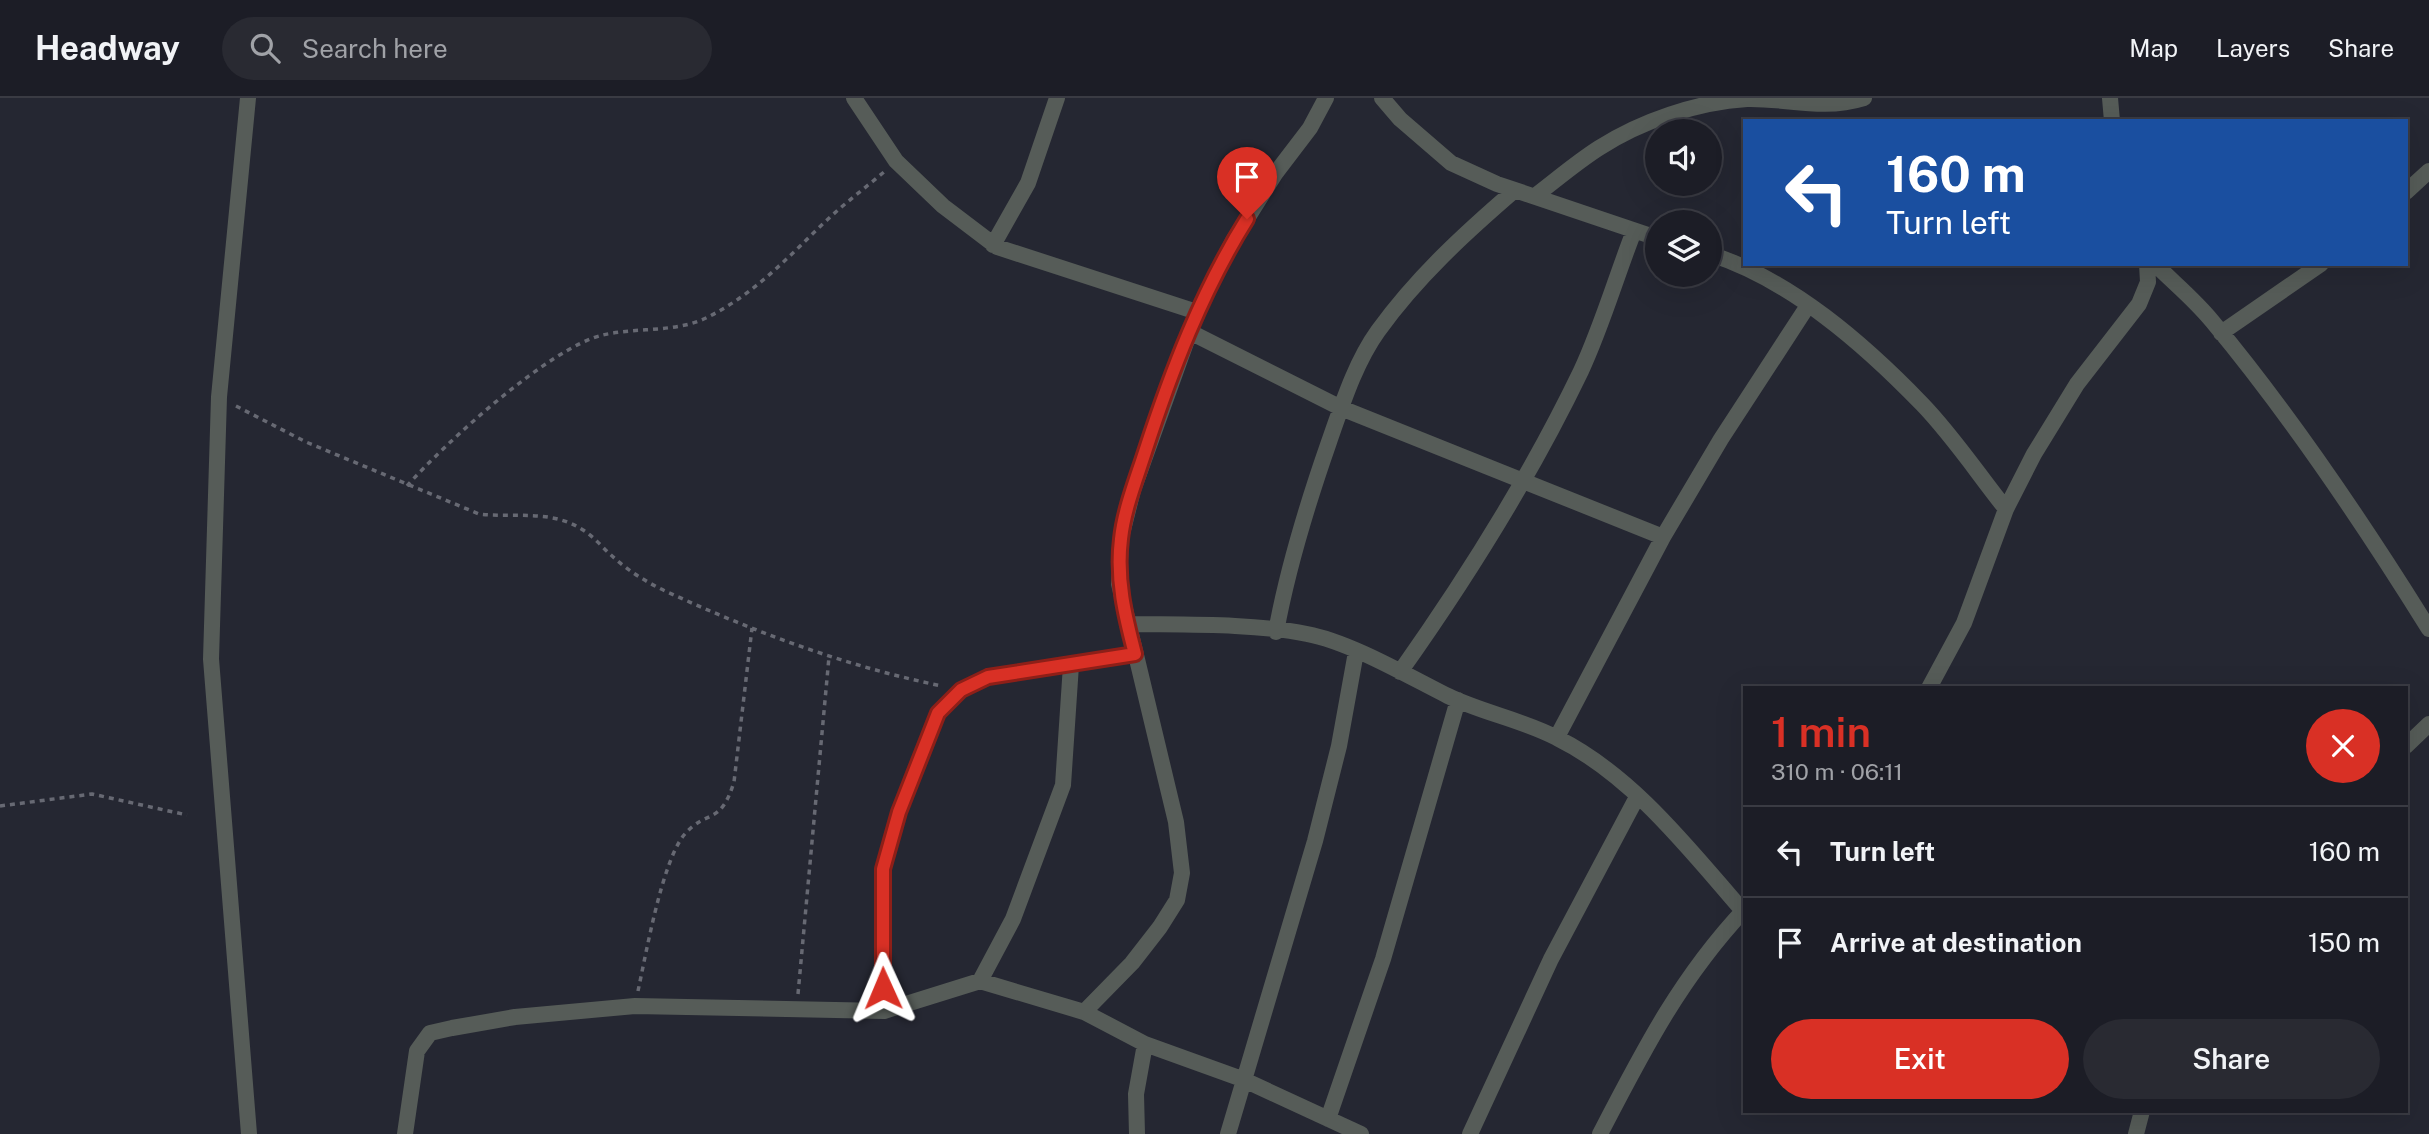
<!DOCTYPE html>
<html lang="en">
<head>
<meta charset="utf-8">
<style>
  body { margin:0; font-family:"Public Sans",sans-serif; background:#292a32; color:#f1f3f6; height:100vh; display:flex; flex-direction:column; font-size:26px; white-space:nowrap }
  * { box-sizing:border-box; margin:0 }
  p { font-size:23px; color:#a0a2a7 }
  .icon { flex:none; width:38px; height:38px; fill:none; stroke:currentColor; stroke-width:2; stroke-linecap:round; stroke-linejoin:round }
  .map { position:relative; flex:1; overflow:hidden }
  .sheet { position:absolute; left:1743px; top:588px; width:665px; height:427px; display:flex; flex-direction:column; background:#1c1d26; border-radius:0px; box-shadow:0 7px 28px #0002,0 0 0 2px #3a3b43 }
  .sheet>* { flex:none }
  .top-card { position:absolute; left:1743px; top:21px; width:665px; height:147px; border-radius:0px; box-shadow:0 7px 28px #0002,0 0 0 2px #3a3b43; background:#1a4fa0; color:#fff; overflow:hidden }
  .tools { position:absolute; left:1645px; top:21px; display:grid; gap:14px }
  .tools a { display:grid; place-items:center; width:77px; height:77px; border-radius:50%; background:#1c1d26; box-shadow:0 7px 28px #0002,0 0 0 2px #3a3b43; font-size:35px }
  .pin { position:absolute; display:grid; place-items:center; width:60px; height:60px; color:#fff; margin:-72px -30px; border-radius:50% 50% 50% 0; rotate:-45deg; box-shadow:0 0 7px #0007 }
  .pin .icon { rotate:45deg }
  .me { position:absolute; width:77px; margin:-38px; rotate:359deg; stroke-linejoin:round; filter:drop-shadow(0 0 5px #0008) }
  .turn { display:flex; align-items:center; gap:24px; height:147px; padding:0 28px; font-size:32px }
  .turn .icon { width:91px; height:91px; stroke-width:2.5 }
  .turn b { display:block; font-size:49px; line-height:60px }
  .round { display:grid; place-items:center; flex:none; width:74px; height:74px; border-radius:37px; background:#292a32 }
  .summary { display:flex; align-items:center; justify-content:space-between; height:119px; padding:0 28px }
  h1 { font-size:42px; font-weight:600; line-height:52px; color:#d93025 }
  .cta { display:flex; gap:14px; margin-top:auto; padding:14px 28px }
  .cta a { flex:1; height:80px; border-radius:42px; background:#d93025; color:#fff; font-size:28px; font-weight:600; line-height:80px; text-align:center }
  .cta a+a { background:#292a32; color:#f1f3f6 }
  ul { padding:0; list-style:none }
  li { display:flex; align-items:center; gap:21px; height:91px; padding:0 28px; border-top:2px solid #3a3b43 }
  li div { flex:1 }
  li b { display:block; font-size:26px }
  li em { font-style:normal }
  header { display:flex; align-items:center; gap:42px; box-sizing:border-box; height:98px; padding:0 35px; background:#1c1d26; border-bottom:2px solid #3a3b43 }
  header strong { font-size:33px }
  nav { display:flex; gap:38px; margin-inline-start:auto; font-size:24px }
  .search { width:490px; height:63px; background:#292a32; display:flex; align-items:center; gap:18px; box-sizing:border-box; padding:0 24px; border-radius:38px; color:#a0a2a7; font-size:26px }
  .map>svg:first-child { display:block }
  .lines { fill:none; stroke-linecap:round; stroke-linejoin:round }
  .path { stroke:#676973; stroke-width:3.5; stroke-dasharray:5 5; stroke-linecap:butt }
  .street { stroke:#565c58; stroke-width:16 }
  .route-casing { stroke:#8d1f18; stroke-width:18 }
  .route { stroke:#d93025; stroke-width:12 }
</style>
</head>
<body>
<header>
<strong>Headway</strong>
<div class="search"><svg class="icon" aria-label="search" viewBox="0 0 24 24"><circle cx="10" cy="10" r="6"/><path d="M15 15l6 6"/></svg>Search here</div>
<nav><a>Map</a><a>Layers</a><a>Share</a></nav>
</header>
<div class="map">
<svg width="2429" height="1036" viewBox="0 0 2429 1036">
  <rect width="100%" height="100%" fill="#252732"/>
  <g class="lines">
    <path class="path" d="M236,308L306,344L479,416C515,420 551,411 583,432C594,439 602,449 611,457C629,474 651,487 674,497C760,536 849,569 942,588
      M407,388C444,346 550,249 603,237C637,229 677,235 708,219C756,195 789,158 827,122C845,105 865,90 884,74
      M0,708L92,696L187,717
      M638,893C646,856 662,764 684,737C707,710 720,729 734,684L752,530
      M798,896L829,559"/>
    <path class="street" d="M248,0L219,299L211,561L249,1036
      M854,0L896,63L943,108L997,149L1197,214
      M1382,0L1400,21L1451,65L1497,86L1657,140
      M2110,0L2112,23
      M2406,94L2429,73
      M1535,98C1556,82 1577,64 1599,50C1641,23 1697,4 1747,1C1789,0 1821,13 1864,0
      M993,147L1028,85L1057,0
      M1710,156C1791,182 1864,246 1922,306C1953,338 1978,376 2006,411
      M2155,166C2174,185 2195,202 2212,223C2292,319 2363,425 2429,531
      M1190,234L1341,310L1663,439
      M2221,235L2321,166
      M1127,526C1183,527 1252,525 1307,536C1350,544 1408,578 1448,598C1483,615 1523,622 1557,640C1632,677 1689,751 1743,813
      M1276,534C1288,468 1307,407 1329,344C1342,307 1355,265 1378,233C1417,179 1465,135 1515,92
      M1400,574C1468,478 1530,379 1581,273C1602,228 1616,179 1634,133
      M1929,590L1964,525L2006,411L2034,356L2077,286L2139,206L2148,184L2147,166
      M1557,639L1663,439L1721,341L1807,209
      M2406,648L2429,626
      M980,883L1013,821L1063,687L1071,567
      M884,913L883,771L899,714L938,615L961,592L988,579L1135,556
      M1084,914L1132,865L1160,829L1177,802L1182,775L1176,724L1119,486L1121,440L1133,392L1197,214L1233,143L1275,76L1310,30L1326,0
      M1328,1021L1383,861L1458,602
      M405,1036L417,953L430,935L452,930L515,919L635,908L884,913L980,883L1084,914L1145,946L1242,981L1361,1036
      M1137,1036L1136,996L1145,946
      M1228,1036L1315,743L1339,648L1356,554
      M1470,1036L1551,861L1637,699
      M1600,1036C1643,953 1680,880 1745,811
      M2136,1036L2142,1013"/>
  </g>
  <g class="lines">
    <defs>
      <path id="route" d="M883,890V771L899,714L938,615L961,592L988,579L1135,556C1125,518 1116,481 1121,441C1124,412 1136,382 1145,354C1171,274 1202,193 1247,121"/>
    </defs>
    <use href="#route" class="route-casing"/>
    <use href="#route" class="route"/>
  </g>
</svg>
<div class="tools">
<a><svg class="icon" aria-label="sound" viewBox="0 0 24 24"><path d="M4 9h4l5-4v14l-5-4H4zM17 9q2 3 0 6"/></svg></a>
<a><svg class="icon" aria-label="layers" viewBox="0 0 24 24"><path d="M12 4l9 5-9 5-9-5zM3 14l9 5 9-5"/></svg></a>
</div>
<div class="pin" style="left:1247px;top:121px;background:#d93025"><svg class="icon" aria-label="arrive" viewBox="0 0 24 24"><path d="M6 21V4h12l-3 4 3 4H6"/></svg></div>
<svg class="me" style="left:883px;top:890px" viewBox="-20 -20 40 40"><path d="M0-17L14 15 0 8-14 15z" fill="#d93025" stroke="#fff" stroke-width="4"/></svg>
<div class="top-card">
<div class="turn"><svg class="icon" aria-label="left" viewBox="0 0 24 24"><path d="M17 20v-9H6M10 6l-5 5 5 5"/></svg><div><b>160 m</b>Turn left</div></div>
</div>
<section class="sheet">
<div class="summary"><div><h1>1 min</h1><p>310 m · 06:11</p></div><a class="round" style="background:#d93025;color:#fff"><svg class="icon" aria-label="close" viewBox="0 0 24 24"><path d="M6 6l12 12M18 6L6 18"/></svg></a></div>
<ul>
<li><svg class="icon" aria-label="left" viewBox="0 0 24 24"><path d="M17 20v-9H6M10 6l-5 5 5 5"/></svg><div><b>Turn left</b></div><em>160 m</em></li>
<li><svg class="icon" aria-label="arrive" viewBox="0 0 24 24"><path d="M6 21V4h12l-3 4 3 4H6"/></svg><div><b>Arrive at destination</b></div><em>150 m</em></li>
</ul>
<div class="cta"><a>Exit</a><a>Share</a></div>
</section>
</div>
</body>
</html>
